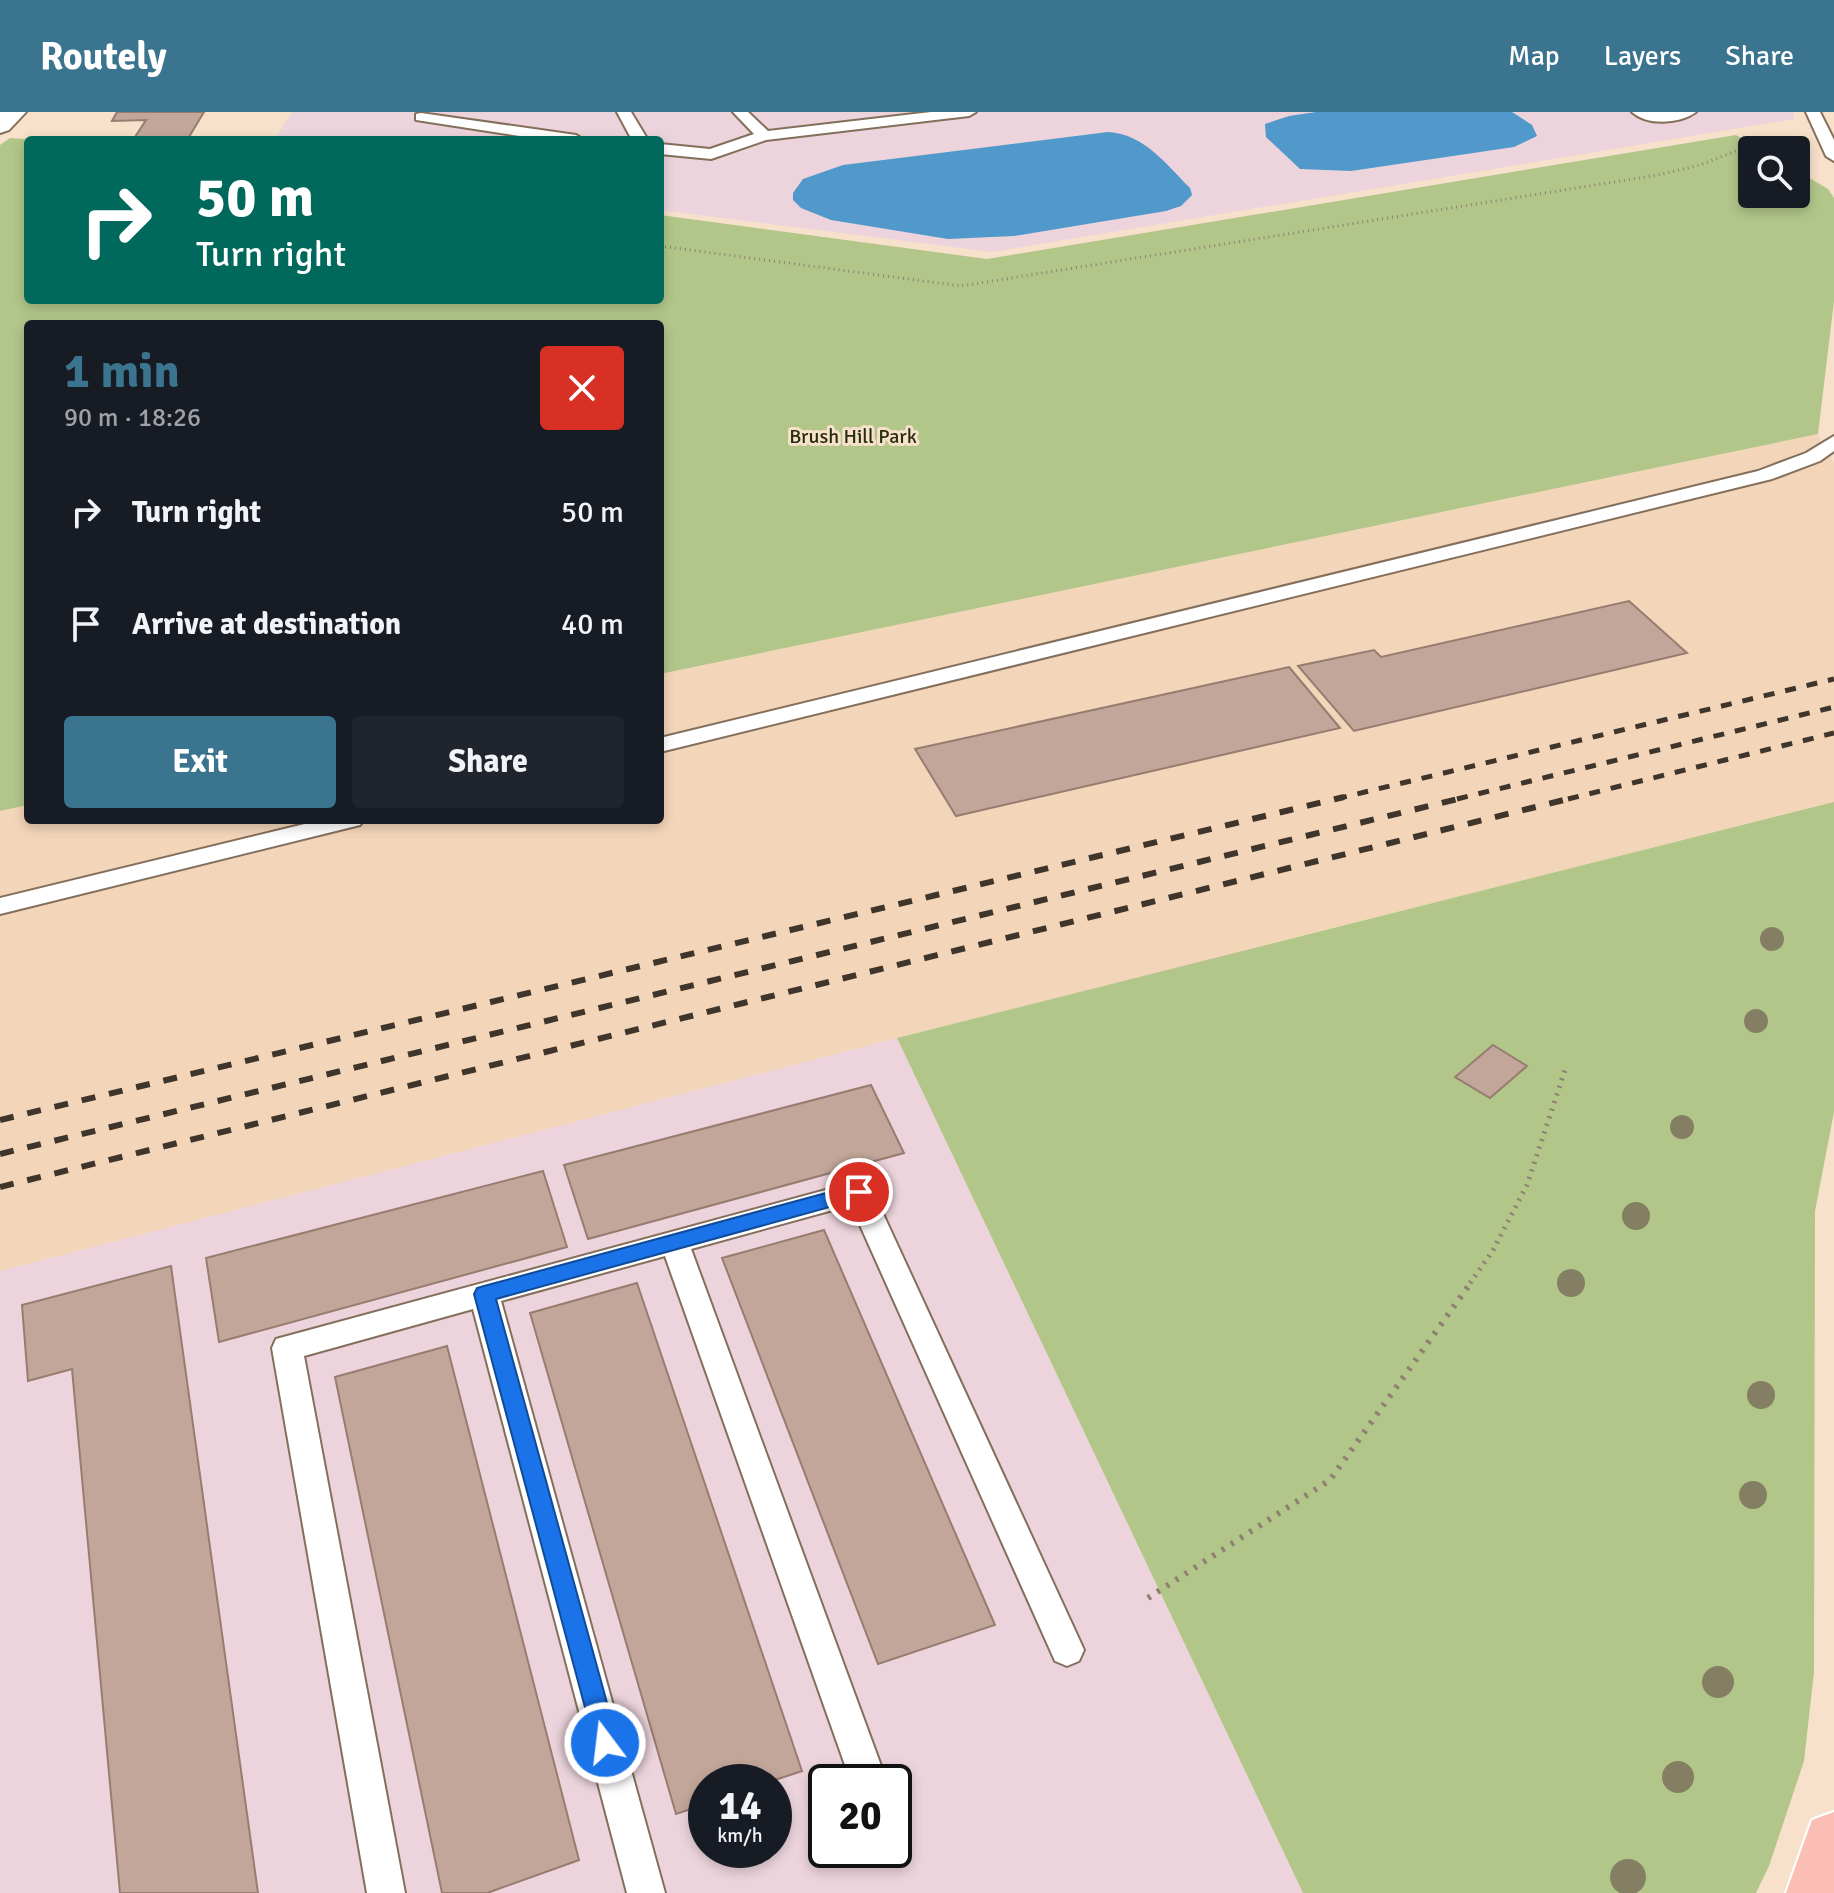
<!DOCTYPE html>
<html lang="en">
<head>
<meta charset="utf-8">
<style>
  body { margin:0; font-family:Signika,sans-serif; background:#20242c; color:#f1f3f6; height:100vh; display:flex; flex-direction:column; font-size:30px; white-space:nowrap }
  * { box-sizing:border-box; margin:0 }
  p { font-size:26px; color:#9ea1a6 }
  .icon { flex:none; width:44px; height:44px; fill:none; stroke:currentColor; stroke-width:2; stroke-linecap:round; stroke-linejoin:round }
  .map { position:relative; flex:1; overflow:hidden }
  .sheet { position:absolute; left:24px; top:208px; width:640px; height:504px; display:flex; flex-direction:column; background:#171b24; border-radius:8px; box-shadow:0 4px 12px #0003 }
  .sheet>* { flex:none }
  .banner { position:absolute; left:24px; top:24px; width:640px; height:168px; border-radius:8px; box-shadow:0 4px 12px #0003; background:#00695c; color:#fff; overflow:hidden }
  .tools { position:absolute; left:1738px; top:24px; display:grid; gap:16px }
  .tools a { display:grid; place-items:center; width:72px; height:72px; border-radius:8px; background:#171b24; box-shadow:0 4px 12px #0003; font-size:40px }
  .speed { position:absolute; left:688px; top:1652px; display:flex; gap:16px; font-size:40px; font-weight:700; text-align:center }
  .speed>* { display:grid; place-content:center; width:104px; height:104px; border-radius:50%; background:#171b24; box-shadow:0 4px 12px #0003; line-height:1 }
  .speed small { font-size:20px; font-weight:400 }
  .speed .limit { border:4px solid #111; border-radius:12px; background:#fff; color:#111 }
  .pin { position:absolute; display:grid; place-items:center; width:68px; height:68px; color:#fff; margin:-34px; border:4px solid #fff; border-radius:50%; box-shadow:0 2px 8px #0007 }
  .me { position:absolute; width:88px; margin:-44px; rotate:345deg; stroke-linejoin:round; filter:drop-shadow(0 0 6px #0008) }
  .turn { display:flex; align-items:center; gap:28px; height:168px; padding:0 40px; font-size:36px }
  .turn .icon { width:104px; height:104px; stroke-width:2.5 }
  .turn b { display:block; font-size:56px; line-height:68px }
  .round { display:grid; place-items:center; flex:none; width:84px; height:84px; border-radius:8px; background:#20242c }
  .summary { display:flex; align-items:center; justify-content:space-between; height:136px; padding:0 40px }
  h1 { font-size:48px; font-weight:800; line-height:60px; color:#3b748e }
  .button { display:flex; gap:16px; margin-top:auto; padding:16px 40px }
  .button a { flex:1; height:92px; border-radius:8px; background:#3b748e; color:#fff; font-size:32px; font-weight:800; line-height:92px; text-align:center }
  .button a+a { background:#20242c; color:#f1f3f6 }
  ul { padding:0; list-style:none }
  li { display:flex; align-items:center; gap:24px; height:112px; padding:0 40px }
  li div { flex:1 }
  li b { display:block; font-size:30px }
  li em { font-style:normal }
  header { display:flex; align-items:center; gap:48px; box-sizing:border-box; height:112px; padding:0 40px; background:#3b748e; color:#fff }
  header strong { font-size:38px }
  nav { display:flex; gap:44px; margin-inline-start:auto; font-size:28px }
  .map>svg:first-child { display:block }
  .commercial { fill:#edd4dc; fill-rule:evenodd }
  .built { fill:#f3d6ba }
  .green { fill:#b2c68a }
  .water { fill:#5198cb }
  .building { fill:#c3a69a; stroke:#977c70; stroke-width:2 }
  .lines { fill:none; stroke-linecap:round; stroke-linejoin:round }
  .service-casing { stroke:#836f5b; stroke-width:4 }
  .minor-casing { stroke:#836f5b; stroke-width:4 }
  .primary-casing { stroke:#fff; stroke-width:4 }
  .path-far2 { stroke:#8f8071; stroke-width:3; stroke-dasharray:1 4; stroke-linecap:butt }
  .path-far1 { stroke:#8f8071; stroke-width:5; stroke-dasharray:2 6; stroke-linecap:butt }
  .path { stroke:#8f8071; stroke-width:6; stroke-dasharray:3 8; stroke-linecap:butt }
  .service { fill:#fff; fill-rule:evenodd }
  .minor { fill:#fff; fill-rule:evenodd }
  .primary { fill:#fabeb5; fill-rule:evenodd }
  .rail-far1 { stroke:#3f352b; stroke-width:5; stroke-dasharray:11 11; stroke-linecap:butt }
  .rail { stroke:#3f352b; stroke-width:6; stroke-dasharray:14 14; stroke-linecap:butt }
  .tree { fill:#847f62 }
  .route { fill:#1a73e8; stroke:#114b97; stroke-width:2 }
  .labels { text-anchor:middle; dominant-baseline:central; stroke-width:6; stroke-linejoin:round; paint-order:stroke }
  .far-park-label { font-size:20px; fill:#252e0d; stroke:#f7e1cb }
</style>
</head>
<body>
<header>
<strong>Routely</strong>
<nav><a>Map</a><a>Layers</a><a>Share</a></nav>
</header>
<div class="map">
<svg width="1834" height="1781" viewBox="0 0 1834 1781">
  <rect width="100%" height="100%" fill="#f7e1cb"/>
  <path class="commercial" d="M292,0H1794V7L992,140L660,98V28H274Z
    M897,926L1303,1781H0V1159ZM706,1670H774V1738H706ZM826,1670H894V1738H826Z"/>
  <path class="built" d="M1818,322L1834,350V690L897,926L0,1159V699L28,693V708H660V562Z"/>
  <path class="green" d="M1736,23L1762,38H1752V82H1796V58L1828,77L1834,86V189L1818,322L660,562V212H28V693L0,699V33L10,26L37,28H28V188H660V103L987,147Z
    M1834,690V1000L1815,1099L1814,1560L1804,1649L1769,1754L1756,1781H1303L897,926Z"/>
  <path class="water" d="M1316,0H1512L1532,13L1537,24L1514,35L1351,59L1300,57L1266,25L1265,12L1289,4Z
    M1108,20C1144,22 1166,52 1190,76L1192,83L1181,94L1166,99L1014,124L948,127L831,108L801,96L793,88V81L803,67L843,53Z"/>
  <path class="building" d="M117,0H204L189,25H135L146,8L112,9Z
    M1629,489L1687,541L1354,619L1298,554L1374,538L1381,545Z
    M1289,555L1340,616L956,704L915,637Z
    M1493,933L1527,954L1490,986L1455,965Z
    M871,973L904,1041L588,1127L564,1053Z
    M543,1059L567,1135L219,1230L206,1146Z
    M824,1118L995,1513L878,1552L722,1146Z
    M171,1154L258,1781H120L72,1257L28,1269L22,1193Z
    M637,1171L802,1659L769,1670H706V1692L676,1702L530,1201Z
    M447,1234L579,1748L487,1781H442L335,1265Z"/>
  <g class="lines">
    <defs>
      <path id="service" d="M617,0H631L648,28H632Z
        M733,0H748L768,19L931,0H976L969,4L766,28L711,47L660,42V32L710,37L754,22Z
        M1632,0H1696C1680,12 1647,14 1632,0Z
        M1806,0H1820L1834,28V49L1826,44Z
        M421,1L576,23L584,28H546L416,8V2Z
        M1834,324V339L1820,349L1772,367L660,640V626L1758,359L1806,341Z
        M321,708H364L360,713L352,715L0,802V786Z
        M859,1069L869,1072L873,1080L1079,1527L1084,1538L1079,1549L1067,1554L1055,1549L851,1093L691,1137L887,1670H851L665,1144L501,1189L665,1781H627L473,1197L304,1244L405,1781H367L272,1236L276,1227Z"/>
      <path id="minor" d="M0,0H26L9,18L0,21Z"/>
      <path id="primary" d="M1834,1700V1781H1786L1812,1708Z"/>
    </defs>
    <use href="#service" class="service-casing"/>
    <use href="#minor" class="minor-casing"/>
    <use href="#primary" class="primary-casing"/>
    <path class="path-far2" d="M660,134L961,174L1658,63L1700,53L1759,30"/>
    <path class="path-far1" d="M1470,1171L1492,1140L1527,1073L1566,955"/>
    <path class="path" d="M1148,1486L1330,1368L1472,1169"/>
    <use href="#service" class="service"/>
    <use href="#minor" class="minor"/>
    <use href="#primary" class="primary"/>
    <path class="rail-far1" d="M1336,687L1834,567
      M1457,687L1834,595
      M1568,687L1834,621"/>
    <path class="rail" d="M0,1008L1344,685
      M0,1042L1466,685
      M0,1075L1576,685"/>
  </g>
  <g class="tree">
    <circle cx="1772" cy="827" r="12"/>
    <circle cx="1756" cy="909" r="12"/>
    <circle cx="1682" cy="1015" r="12"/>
    <circle cx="1636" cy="1104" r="14"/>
    <circle cx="1571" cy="1171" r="14"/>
    <circle cx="1761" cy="1283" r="14"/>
    <circle cx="1753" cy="1383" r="14"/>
    <circle cx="1718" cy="1570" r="16"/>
    <circle cx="1678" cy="1665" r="16"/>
    <circle cx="1628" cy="1765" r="18"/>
  </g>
  <path class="route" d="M859,1072L866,1074L869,1080L866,1085L496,1187L618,1631L614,1640L605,1643L597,1640L474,1182L477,1176L484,1174Z"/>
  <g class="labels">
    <g class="far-park-label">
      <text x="853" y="324">Brush Hill Park</text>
    </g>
  </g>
</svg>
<div class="tools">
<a><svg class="icon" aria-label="search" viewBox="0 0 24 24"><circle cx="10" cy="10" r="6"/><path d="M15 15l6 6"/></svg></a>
</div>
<div class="speed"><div>14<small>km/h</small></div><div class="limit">20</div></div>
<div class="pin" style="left:859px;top:1080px;background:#d93025"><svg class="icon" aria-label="arrive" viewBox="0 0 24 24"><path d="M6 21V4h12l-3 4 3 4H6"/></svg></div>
<svg class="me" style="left:605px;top:1631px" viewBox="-20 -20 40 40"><circle r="17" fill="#1a73e8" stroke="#fff" stroke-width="3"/><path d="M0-11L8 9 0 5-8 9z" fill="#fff"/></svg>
<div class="banner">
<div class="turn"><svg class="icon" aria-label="right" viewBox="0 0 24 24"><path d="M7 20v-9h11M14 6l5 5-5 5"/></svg><div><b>50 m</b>Turn right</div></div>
</div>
<section class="sheet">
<div class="summary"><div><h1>1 min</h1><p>90 m · 18:26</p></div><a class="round" style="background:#d93025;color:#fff"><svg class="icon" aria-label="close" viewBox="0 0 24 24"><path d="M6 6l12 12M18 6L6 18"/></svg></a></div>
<ul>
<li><svg class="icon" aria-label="right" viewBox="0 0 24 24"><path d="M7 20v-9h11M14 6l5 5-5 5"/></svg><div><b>Turn right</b></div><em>50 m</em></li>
<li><svg class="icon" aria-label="arrive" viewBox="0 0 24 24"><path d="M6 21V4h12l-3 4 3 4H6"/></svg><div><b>Arrive at destination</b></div><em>40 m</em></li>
</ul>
<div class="button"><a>Exit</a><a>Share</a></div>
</section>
</div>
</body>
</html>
